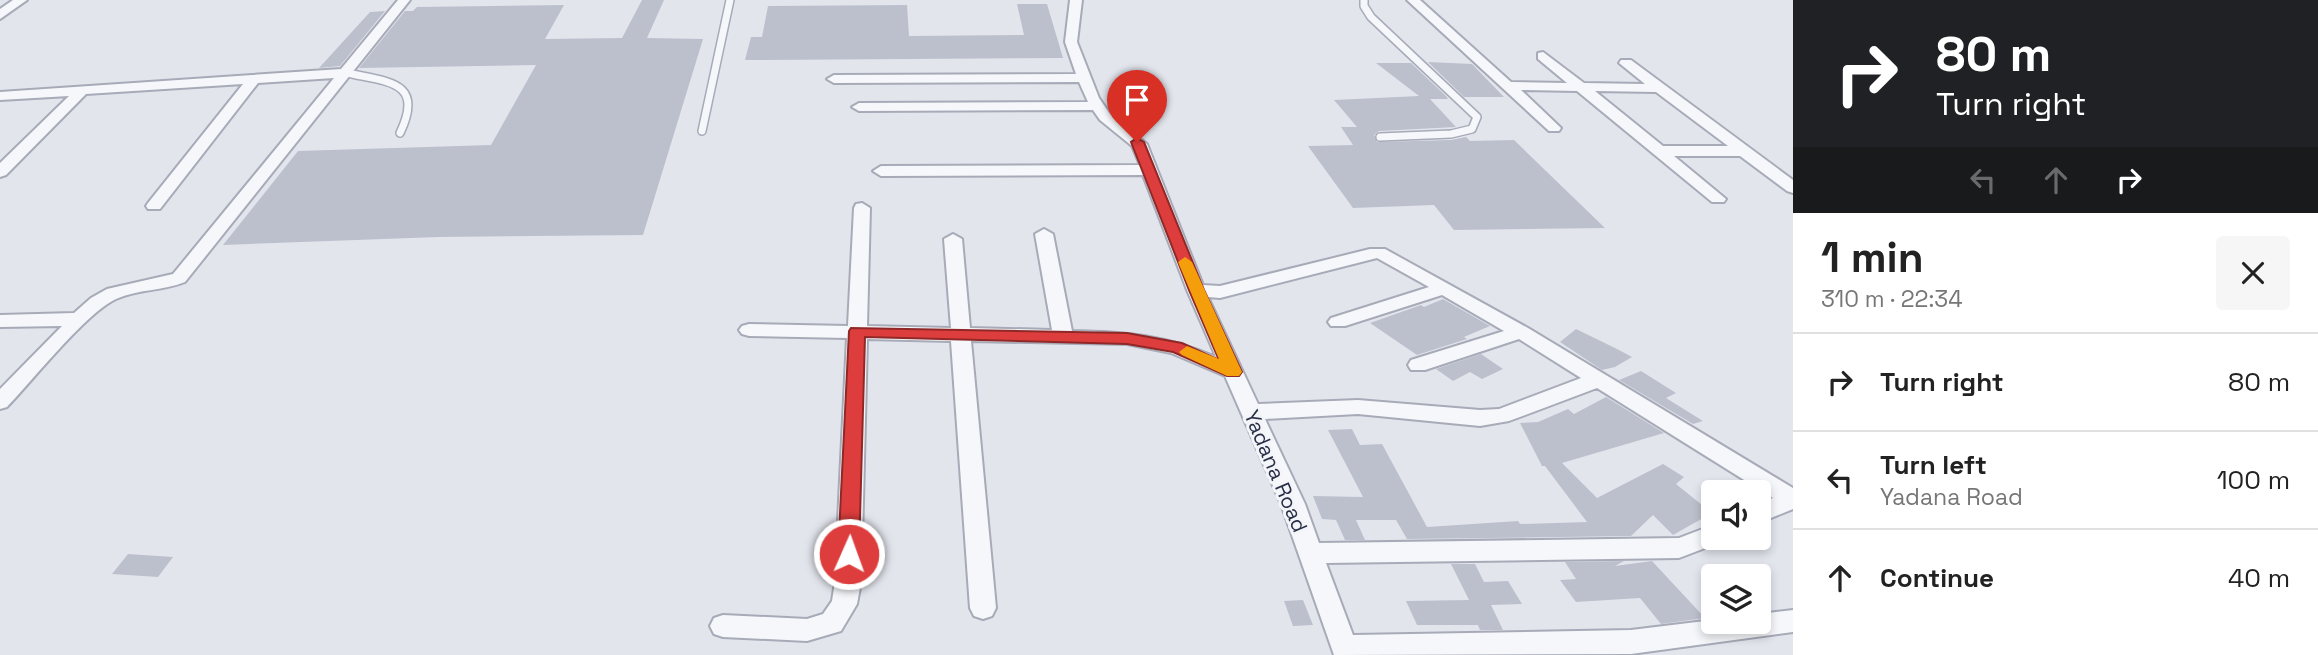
<!DOCTYPE html>
<html lang="en">
<head>
<meta charset="utf-8">
<style>
  body { margin:0; font-family:"Space Grotesk",sans-serif; background:#f6f6f6; color:#222; height:100vh; display:flex; flex-direction:column; font-size:26px; white-space:nowrap }
  * { box-sizing:border-box; margin:0 }
  p { font-size:23px; color:#767676 }
  .icon { flex:none; width:38px; height:38px; fill:none; stroke:currentColor; stroke-width:2; stroke-linecap:round; stroke-linejoin:round }
  .map { position:relative; flex:1; overflow:hidden }
  .side { display:flex; flex-direction:column; background:#fff; width:525px }
  .side>* { flex:none }
  .guide { background:#202124; color:#fff; overflow:hidden }
  .buttons { position:absolute; left:1701px; top:480px; display:grid; gap:14px }
  .buttons a { display:grid; place-items:center; width:70px; height:70px; border-radius:7px; background:#fff; box-shadow:0 4px 10px #0003; font-size:35px }
  .pin { position:absolute; display:grid; place-items:center; width:60px; height:60px; color:#fff; margin:-72px -30px; border-radius:50% 50% 50% 0; rotate:-45deg; box-shadow:0 0 7px #0007 }
  .pin .icon { rotate:45deg }
  .me { position:absolute; width:77px; margin:-38px; rotate:2deg; stroke-linejoin:round; filter:drop-shadow(0 0 5px #0008) }
  .turn { display:flex; align-items:center; gap:24px; height:147px; padding:0 28px; font-size:32px }
  .turn .icon { width:91px; height:91px; stroke-width:2.5 }
  .turn b { display:block; font-size:49px; line-height:60px }
  .lanes { display:flex; align-items:center; height:66px; padding:0 28px; background:#0003; justify-content:center; gap:35px; direction:ltr }
  .lanes .off { opacity:.35 }
  .round { display:grid; place-items:center; flex:none; width:74px; height:74px; border-radius:7px; background:#f6f6f6 }
  .summary { display:flex; align-items:center; justify-content:space-between; height:119px; padding:0 28px }
  h1 { font-size:42px; font-weight:700; line-height:52px }
  ul { padding:0; list-style:none }
  li { display:flex; align-items:center; gap:21px; height:98px; padding:0 28px; border-top:2px solid #e0e0e0 }
  li div { flex:1 }
  li b { display:block; font-size:26px }
  li em { font-style:normal }
  main { display:flex; flex:1; min-height:0 }
  .map>svg:first-child { display:block }
  .building { fill:#bcc0cd }
  .lines { fill:none; stroke-linecap:round; stroke-linejoin:round }
  .service-casing { stroke:#a7abb8; stroke-width:10 }
  .minor-casing { stroke:#a7abb8; stroke-width:4 }
  .service { stroke:#f6f7fa; stroke-width:7 }
  .minor { fill:#f6f7fa; fill-rule:evenodd }
  .route { fill:#dd3d3c; stroke:#902827; stroke-width:2 }
  .slow { fill:#f59e0b }
  .labels { text-anchor:middle; dominant-baseline:central; stroke-width:6; stroke-linejoin:round; paint-order:stroke }
  .street-label { font-size:21px; fill:#282f47; stroke:#f3f5f9 }
</style>
</head>
<body>
<main>
<div class="map">
<svg width="1793" height="655" viewBox="0 0 1793 655">
  <rect width="100%" height="100%" fill="#e3e5ed"/>
  <path class="building" d="M642,0H664L647,38L703,39L643,235L438,237L223,245L298,151L491,145L536,65L359,68L405,11H413L417,7L564,5L545,39L622,38Z
    M1017,4H1047L1063,58L745,60L751,37H762L768,6L907,5L909,36L1024,35Z
    M385,11L340,66L319,68L370,12Z
    M1428,62L1472,64L1504,97H1464Z
    M1376,63H1411L1446,96L1448,99H1430L1456,127L1379,131L1374,135L1377,142L1451,140L1466,137L1470,141L1514,140L1605,228L1454,230L1434,205L1353,208L1308,146L1353,145L1341,127H1357L1334,100L1419,96Z
    M1443,299L1490,326L1464,337L1467,339L1417,355L1370,323L1421,305L1424,307Z
    M1576,329L1617,349L1632,357L1615,367L1602,370L1560,342Z
    M1481,354L1503,369L1482,379L1470,372L1453,381L1436,369Z
    M1641,371L1676,393L1666,398L1703,421L1693,424L1619,380Z
    M1606,397L1664,433L1562,463L1597,498L1663,464L1684,477L1676,484L1712,513L1673,535L1653,515L1631,536L1407,539L1396,520H1356L1365,540H1345L1336,520L1322,519L1313,496L1363,497L1328,430L1352,429L1360,445L1382,444L1427,527L1518,521L1520,524L1587,522L1545,466H1542L1520,423L1538,422L1568,409L1574,414Z
    M128,554L173,557L158,577L112,574Z
    M1624,561L1615,566L1652,561L1705,618L1661,624L1640,598L1576,602L1560,580L1576,579L1565,562Z
    M1451,564H1475L1484,582L1508,581L1522,604L1491,605L1503,630H1480L1478,625H1417L1406,601L1469,600Z
    M1303,600L1313,625L1293,626L1284,601Z"/>
  <g class="lines">
    <defs>
      <path id="service" d="M1364,0V6L1371,17L1477,117L1472,129L1451,134L1380,137
        M347,73C388,82 425,81 400,133
        M702,131L730,0"/>
      <path id="minor" d="M13,0H27L0,19V9Z
        M398,0H410L185,282C163,291 138,289 116,299C86,313 33,380 7,407L0,409V389L62,326L0,327V315L74,313L91,298L107,289L173,274L334,78L258,83L160,209H148L146,206L148,203L243,84L86,94L6,175L0,177V163L69,96L0,100V92L341,69Z
        M1070,0H1082L1077,42L1099,98L1110,114L1147,144L1203,285L1220,286L1370,249H1385L1528,328L1793,488V509L1759,523V504L1773,498L1597,388L1509,421L1480,426L1358,414L1265,419L1305,504L1319,543L1679,538L1713,525V537H1724L1721,542L1679,558L1326,563L1353,635L1631,630L1713,620L1759,621V614L1793,610V632L1631,654L1334,655L1281,504L1225,376L1171,353L1127,344L971,341L996,608L992,616L983,619L974,616L970,608L951,341L867,339L861,582L857,604L841,631L807,641L723,637L714,634L710,626L714,618L723,615L807,619L823,614L832,601L835,582L847,338L749,336L742,334L739,330L742,326L749,324L848,326L854,208L856,204L862,203L870,208L867,326L951,328L944,239L953,234L962,239L970,328L1052,330L1035,234L1044,229L1053,234L1072,331C1127,332 1165,335 1216,357L1187,290L1143,175L881,176L873,171L881,166L1140,165L1132,146L1100,120L1093,110L859,111L852,107L859,103L1088,102L1079,82L834,83L827,79L834,75L1076,74L1065,42ZM1377,258L1429,287L1331,318L1328,322L1331,326H1345L1442,295L1504,331L1411,360L1408,365L1411,370H1425L1519,339L1581,378L1499,409L1480,410L1358,400L1258,404L1208,297L1220,298Z
        M1407,0H1420L1511,82L1567,83L1538,59V53L1543,52L1584,83L1645,84L1619,63L1621,60H1631L1793,180V193L1787,191L1740,156H1674L1726,199L1724,202H1712L1577,91L1521,90L1561,128L1559,131H1549ZM1595,91L1656,92L1728,146H1663Z"/>
    </defs>
    <use href="#service" class="service-casing"/>
    <use href="#minor" class="minor-casing"/>
    <use href="#service" class="service"/>
    <use href="#minor" class="minor"/>
  </g>
  <path class="route" d="M1137,138L1144,142L1204,290L1242,372L1239,376H1227L1173,352L1127,344L865,337L859,554L856,560L849,562L841,560L838,554L849,331L851,328L1127,333L1182,343L1219,360L1189,290L1131,142Z"/>
  <path class="slow" d="M1185,257L1192,262L1242,372L1239,376H1227L1182,355L1179,352L1187,346L1219,359L1178,262Z"/>
  <g class="labels">
    <g class="street-label">
      <text transform="translate(1276 471) rotate(67)">Yadana Road</text>
    </g>
  </g>
</svg>
<div class="buttons">
<a><svg class="icon" aria-label="sound" viewBox="0 0 24 24"><path d="M4 9h4l5-4v14l-5-4H4zM17 9q2 3 0 6"/></svg></a>
<a><svg class="icon" aria-label="layers" viewBox="0 0 24 24"><path d="M12 4l9 5-9 5-9-5zM3 14l9 5 9-5"/></svg></a>
</div>
<div class="pin" style="left:1137px;top:142px;background:#d93025"><svg class="icon" aria-label="arrive" viewBox="0 0 24 24"><path d="M6 21V4h12l-3 4 3 4H6"/></svg></div>
<svg class="me" style="left:849px;top:554px" viewBox="-20 -20 40 40"><circle r="17" fill="#dd3d3c" stroke="#fff" stroke-width="3"/><path d="M0-11L8 9 0 5-8 9z" fill="#fff"/></svg>
</div>
<section class="side">
<div class="guide">
<div class="turn"><svg class="icon" aria-label="right" viewBox="0 0 24 24"><path d="M7 20v-9h11M14 6l5 5-5 5"/></svg><div><b>80 m</b>Turn right</div></div>
<div class="lanes"><svg class="icon off" aria-label="left" viewBox="0 0 24 24"><path d="M17 20v-9H6M10 6l-5 5 5 5"/></svg><svg class="icon off" aria-label="ahead" viewBox="0 0 24 24"><path d="M12 20V5M6 11l6-6 6 6"/></svg><svg class="icon" aria-label="right" viewBox="0 0 24 24"><path d="M7 20v-9h11M14 6l5 5-5 5"/></svg></div>
</div>
<div class="summary"><div><h1>1 min</h1><p>310 m · 22:34</p></div><a class="round"><svg class="icon" aria-label="close" viewBox="0 0 24 24"><path d="M6 6l12 12M18 6L6 18"/></svg></a></div>
<ul>
<li><svg class="icon" aria-label="right" viewBox="0 0 24 24"><path d="M7 20v-9h11M14 6l5 5-5 5"/></svg><div><b>Turn right</b></div><em>80 m</em></li>
<li><svg class="icon" aria-label="left" viewBox="0 0 24 24"><path d="M17 20v-9H6M10 6l-5 5 5 5"/></svg><div><b>Turn left</b><p>Yadana Road</p></div><em>100 m</em></li>
<li><svg class="icon" aria-label="ahead" viewBox="0 0 24 24"><path d="M12 20V5M6 11l6-6 6 6"/></svg><div><b>Continue</b></div><em>40 m</em></li>
</ul>
</section>
</main>
</body>
</html>
